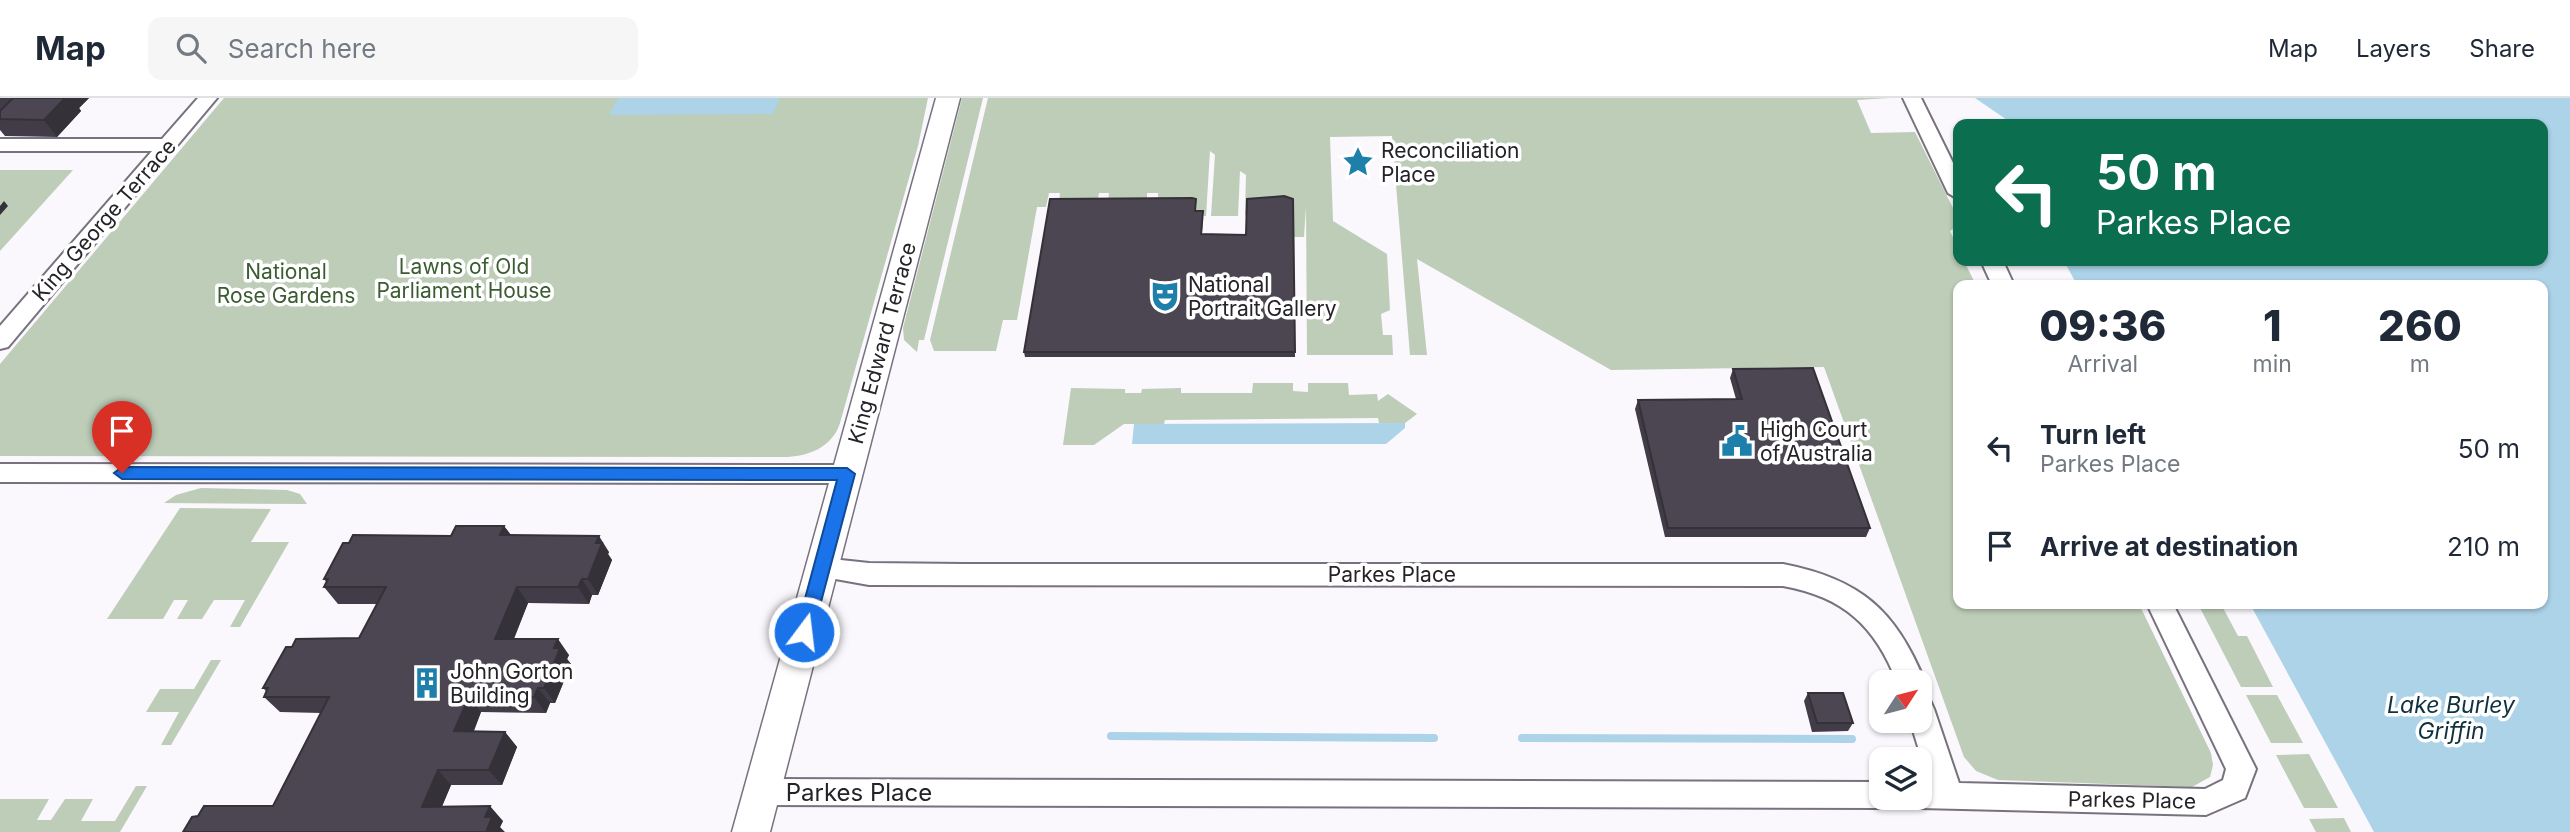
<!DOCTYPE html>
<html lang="en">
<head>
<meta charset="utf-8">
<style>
  body { margin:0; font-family:Inter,sans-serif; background:#f6f6f7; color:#1f2937; height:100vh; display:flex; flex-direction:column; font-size:26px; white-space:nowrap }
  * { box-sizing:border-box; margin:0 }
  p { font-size:23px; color:#747a83 }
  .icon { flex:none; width:38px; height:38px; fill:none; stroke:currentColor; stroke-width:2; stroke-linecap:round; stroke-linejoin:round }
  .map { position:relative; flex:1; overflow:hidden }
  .panel { position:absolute; left:1953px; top:182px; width:595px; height:329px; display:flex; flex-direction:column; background:#fff; border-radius:14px; box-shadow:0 2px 5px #0004 }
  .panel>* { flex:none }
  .hud { position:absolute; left:1953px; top:21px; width:595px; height:147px; border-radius:14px; box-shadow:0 2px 5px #0004; background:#0b6e4f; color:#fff; overflow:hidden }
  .needle { width:46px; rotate:54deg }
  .fabs { position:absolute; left:1869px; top:572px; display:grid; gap:14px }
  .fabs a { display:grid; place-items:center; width:63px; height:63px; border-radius:14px; background:#fff; box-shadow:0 2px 5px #0004; font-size:35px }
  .pin { position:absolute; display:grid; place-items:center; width:60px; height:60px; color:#fff; margin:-72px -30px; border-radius:50% 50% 50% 0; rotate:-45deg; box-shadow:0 0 7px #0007 }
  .pin .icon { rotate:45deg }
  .me { position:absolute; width:77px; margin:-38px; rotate:15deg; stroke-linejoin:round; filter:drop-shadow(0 0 5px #0008) }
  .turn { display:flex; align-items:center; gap:24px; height:147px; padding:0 28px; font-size:32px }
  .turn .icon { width:91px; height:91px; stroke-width:2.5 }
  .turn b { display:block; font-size:49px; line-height:60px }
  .eta { display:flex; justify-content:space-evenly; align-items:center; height:119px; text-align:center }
  .eta b { font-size:42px; font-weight:800; line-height:49px }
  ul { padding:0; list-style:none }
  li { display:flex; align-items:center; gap:21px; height:98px; padding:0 28px }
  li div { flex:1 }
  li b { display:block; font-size:26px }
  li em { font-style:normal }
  header { display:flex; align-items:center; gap:42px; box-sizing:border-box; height:98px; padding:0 35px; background:#fff; border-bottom:2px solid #e0e1e3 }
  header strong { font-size:33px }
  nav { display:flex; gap:38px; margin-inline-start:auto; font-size:24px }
  .search { width:490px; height:63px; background:#f6f6f7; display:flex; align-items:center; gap:18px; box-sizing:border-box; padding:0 24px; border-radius:14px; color:#747a83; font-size:26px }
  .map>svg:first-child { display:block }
  .green { fill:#bdcdb8 }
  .water { fill:#add3e8 }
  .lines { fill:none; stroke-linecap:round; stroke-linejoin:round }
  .stream { stroke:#add3e8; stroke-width:8 }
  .minor-casing { stroke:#78717e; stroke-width:4 }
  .major-casing { stroke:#78717e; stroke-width:3 }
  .minor { fill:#fff; fill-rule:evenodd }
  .major { fill:#fff; fill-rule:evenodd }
  .wall { fill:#413c47 }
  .shaded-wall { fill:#353139 }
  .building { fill:#4c4652; stroke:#353139; stroke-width:2 }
  .route { fill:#1a73e8; stroke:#114b97; stroke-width:2 }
  .labels { text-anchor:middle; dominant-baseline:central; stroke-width:7; stroke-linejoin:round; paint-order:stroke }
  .poi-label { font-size:21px; fill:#252328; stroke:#fff; text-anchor:start }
  .street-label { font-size:21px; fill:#252328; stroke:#fff }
  .park-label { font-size:21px; fill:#3a5c30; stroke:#fff }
  .water-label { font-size:23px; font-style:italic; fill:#0f3140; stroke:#fff }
  .near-street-label { font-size:24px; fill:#252328; stroke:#fff }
</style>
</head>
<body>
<header>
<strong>Map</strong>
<div class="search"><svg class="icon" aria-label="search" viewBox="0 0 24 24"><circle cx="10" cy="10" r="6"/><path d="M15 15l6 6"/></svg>Search here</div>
<nav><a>Map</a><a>Layers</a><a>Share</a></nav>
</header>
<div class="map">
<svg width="2570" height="734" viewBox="0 0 2570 734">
  <rect width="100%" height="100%" fill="#faf7fd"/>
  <path class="green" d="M224,0H928L918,48L840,325C832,350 807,359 783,359L0,358V266Z
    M962,0H983L924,242H919L917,254L904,242L903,230Z
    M988,0H1890L1857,2L1871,35L1915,34L1958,120V128L1950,133L1958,150V163H1964L1976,187H1958V506H2139L2211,655L2213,667L2210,679L2192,689L1998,682L1976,673L1964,659L1824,269L1611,272L1417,161L1427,257H1410L1392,38L1330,39L1333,123L1387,156L1390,212L1381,216L1383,237H1392L1393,257H1307L1306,109L1304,139H1293L1245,117L1246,77L1240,73L1238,118H1211L1215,57L1210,53L1206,118L1195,117L1158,105V95H1147V106L1108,105L1109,95H1099L1097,106L1059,104L1060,95H1049L1046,109H1037L1017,222H1003L996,253H934L930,242Z
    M0,72H73L0,153Z
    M1253,285H1293V293L1308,294V285H1348L1349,297L1377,296L1378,303L1388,296L1417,316L1405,325H1379L1378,320L1165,322L1164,326H1124L1094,347H1063L1071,290L1125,291V295H1141L1142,291L1181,290V295H1252Z
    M201,390L287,392L300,396L307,406L164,405L176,397Z
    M180,410L271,411L251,444H289L240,529H230L245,502H214L202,521H177L188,502H174L163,521H107Z
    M2198,506H2221L2238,538H2247L2273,589H2241Z
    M211,562H221L171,647H161L179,614H146L160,591H194Z
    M2246,597H2277L2303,645H2271Z
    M2309,656L2338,710H2304L2276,657Z
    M136,688H147L120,734H0V701H49L37,722H51L65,701H93L81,723H115Z
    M2344,720L2351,734H2316L2309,721Z"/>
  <path class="water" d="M618,0H780L773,16L609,17Z
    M1975,0H2570V734H2374L2250,506H2543V187H2077L2064,163H2543V26H2013Z
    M1405,325V330L1386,346H1132L1134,326Z"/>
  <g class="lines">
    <path class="stream" d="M1111,638L1434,640
      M1522,640L1852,641"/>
    <defs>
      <path id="minor" d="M198,0H217L8,249L0,251V228L152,53H0V41H162Z
        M1903,0H1921L1958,75V101L1948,95Z
        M1981,163H2003L2014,187H1992Z
        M0,366L847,367L856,369L859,376L856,383L847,385L0,384Z
        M822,460L869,465L964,466H1783C1860,481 1896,512 1925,584L1920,593V584H1897C1875,528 1844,499 1783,488L869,487L813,477L809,470L813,463Z
        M2147,506H2173L2256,671L2245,700L2206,717L1920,710L1910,706L1907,700H1920V684H1929L1910,623H1920V599L1930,602L1934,611L1959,685L2205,691L2223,682L2226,671Z
        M762,681L1881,684V700H1894L1891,706L1881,710L762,707L752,703L747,694L752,685Z"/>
      <path id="major" d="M936,0H960L770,734H732Z"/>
    </defs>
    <use href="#minor" class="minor-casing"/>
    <use href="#major" class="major-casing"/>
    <use href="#minor" class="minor"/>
    <use href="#major" class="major"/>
  </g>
  <path class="wall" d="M0,0H89L79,10L81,13L57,39L5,38L0,32Z
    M1196,101V113L1203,117L1202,136L1246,137L1293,101L1295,259H1025L1024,254Z
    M1733,271L1870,430L1866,439H1665L1635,311L1638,302L1736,301L1730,280Z
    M504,428L511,437L609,454L608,456L612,462L598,497H592L589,506L528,505L514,541L569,557L567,561L571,566L555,605H550L546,615L481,614L474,633L505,634L517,649L502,687H451L442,708L503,723L500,729L198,718L273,708L321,615L280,614L264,599L266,593L263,590L292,549L359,540L377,506H338L324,489L327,485L324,481L451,438Z
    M1808,595L1853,625L1848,633L1812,634L1804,603Z"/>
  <path class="shaded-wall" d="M65,0H89L79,10L81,13L57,39L44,22Z
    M4,103L8,108L0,117V108Z
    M504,428L516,444L500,437Z
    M599,438L609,454L608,456L612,462L598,497L588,481L596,445Z
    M582,481L592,497L589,506L578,489Z
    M517,489L528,505L507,557L495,541Z
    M558,541L569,557L567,561L571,566L555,605L544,590L554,550Z
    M538,590L550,605L546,615L534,599Z
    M469,599L481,614L467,649L454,633Z
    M505,634L517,649L502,687L489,672Z
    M438,672L451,687L436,723L422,709Z
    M490,708L503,723L500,729L505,734H486L485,719Z"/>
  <path class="building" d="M13,0H65L44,22L0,21V13Z
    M1284,98L1293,101L1295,254H1024L1050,101L1192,100L1196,101L1195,113H1203L1201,136L1246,137L1247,101Z
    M1813,270L1870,430H1668L1638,302L1742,301L1733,271Z
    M456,428H504L500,437L599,438L596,445H602L588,481H582L578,489H517L495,541H558L554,550H560L544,590H538L534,599H469L454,633L505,634L489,672H438L422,709L490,708L485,719H492L486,734H183L192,719L198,718L204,708H273L329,599H264L268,590H263L286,549H292L296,541L359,540L386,489H324L328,481H324L343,445H349L353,437L451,438Z
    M1808,595H1843L1853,625H1817Z"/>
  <path class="route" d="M122,369L847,370L855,376L813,534L804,541L796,534L837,382L122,381L114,375Z"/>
  <defs>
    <symbol id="sight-bare" viewBox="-9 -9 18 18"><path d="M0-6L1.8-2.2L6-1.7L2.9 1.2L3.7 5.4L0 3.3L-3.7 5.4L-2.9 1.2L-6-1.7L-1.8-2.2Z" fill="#1e7fab" stroke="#fff" stroke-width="2.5" paint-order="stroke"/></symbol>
    <symbol id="theatre-bare" viewBox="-9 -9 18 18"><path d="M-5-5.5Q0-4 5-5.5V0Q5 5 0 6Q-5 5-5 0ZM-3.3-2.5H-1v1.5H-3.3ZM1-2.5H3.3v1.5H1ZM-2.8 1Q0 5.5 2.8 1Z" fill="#1e7fab" stroke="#fff" stroke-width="2.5" paint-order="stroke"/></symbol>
    <symbol id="civic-bare" viewBox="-9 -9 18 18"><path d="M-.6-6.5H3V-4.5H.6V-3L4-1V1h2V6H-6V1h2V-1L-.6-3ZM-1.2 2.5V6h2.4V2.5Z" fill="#1e7fab" stroke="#fff" stroke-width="2.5" paint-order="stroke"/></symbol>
    <symbol id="building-bare" viewBox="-9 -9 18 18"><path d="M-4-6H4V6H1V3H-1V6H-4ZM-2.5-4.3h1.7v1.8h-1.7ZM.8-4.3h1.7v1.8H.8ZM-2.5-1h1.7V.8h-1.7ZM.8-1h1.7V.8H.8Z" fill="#1e7fab" stroke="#fff" stroke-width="2.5" paint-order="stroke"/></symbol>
  </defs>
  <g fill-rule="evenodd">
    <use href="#sight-bare" x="1336" y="42" width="44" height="44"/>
    <use href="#theatre-bare" x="1143" y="176" width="44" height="44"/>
    <use href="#civic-bare" x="1715" y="321" width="44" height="44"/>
    <use href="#building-bare" x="405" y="563" width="44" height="44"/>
  </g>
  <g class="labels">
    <g class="poi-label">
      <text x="1381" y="52">Reconciliation<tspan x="1381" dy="24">Place</tspan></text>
      <text x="1188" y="186">National<tspan x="1188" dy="24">Portrait Gallery</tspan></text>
      <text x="1760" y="331">High Court<tspan x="1760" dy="24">of Australia</tspan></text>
      <text x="450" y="573">John Gorton<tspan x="450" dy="24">Building</tspan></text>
    </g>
    <g class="street-label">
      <text transform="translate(104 122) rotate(-49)">King George Terrace</text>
      <text transform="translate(882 245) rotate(-75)">King Edward Terrace</text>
      <text x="1392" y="476">Parkes Place</text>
      <text transform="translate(2132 702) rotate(1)">Parkes Place</text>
    </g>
    <g class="park-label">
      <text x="464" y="168">Lawns of Old<tspan x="464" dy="24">Parliament House</tspan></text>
      <text x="286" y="173">National<tspan x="286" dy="24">Rose Gardens</tspan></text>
    </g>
    <g class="water-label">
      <text x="2451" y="607">Lake Burley<tspan x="2451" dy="26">Griffin</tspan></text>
    </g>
    <g class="near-street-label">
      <text x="859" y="694">Parkes Place</text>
    </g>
  </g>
</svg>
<div class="fabs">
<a><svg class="needle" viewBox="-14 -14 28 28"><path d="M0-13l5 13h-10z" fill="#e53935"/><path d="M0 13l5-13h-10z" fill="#747a83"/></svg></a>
<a><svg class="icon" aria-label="layers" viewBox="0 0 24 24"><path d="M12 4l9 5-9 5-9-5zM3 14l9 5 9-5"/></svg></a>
</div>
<div class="pin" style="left:122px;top:375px;background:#d93025"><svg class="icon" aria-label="arrive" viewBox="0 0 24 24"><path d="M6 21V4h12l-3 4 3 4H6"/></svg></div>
<svg class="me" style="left:804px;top:534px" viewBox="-20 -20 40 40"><circle r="17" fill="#1a73e8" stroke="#fff" stroke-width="3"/><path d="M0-11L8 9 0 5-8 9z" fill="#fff"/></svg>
<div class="hud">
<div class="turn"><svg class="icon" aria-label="left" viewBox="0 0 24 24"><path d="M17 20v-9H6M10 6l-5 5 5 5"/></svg><div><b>50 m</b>Parkes Place</div></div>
</div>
<section class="panel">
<div class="eta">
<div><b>09:36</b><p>Arrival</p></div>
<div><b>1</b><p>min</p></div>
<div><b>260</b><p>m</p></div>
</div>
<ul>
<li><svg class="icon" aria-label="left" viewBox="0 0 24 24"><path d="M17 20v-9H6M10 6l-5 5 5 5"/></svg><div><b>Turn left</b><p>Parkes Place</p></div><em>50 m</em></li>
<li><svg class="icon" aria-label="arrive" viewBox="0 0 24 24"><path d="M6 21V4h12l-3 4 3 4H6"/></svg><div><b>Arrive at destination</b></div><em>210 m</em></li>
</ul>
</section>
</div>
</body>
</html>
